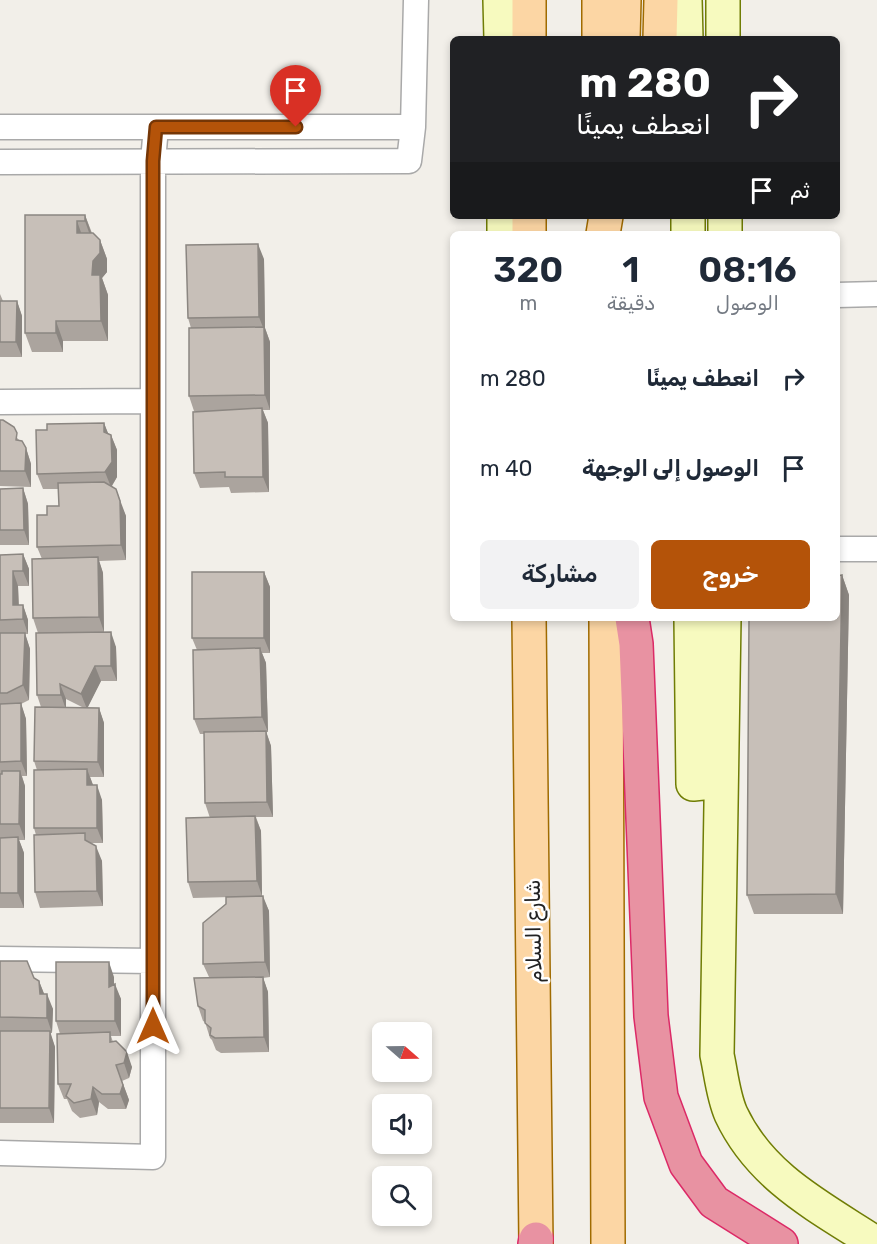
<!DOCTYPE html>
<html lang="ar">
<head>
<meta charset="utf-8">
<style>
  body { margin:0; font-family:Rubik,"Noto Sans Arabic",sans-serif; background:#f2f2f3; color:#1f2937; direction:rtl; height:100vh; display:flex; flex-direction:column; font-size:22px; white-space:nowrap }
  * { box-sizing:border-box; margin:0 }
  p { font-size:20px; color:#747a83 }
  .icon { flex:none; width:33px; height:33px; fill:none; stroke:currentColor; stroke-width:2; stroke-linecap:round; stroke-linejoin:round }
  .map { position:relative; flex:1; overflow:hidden; direction:ltr }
  .side { position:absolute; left:450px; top:231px; width:390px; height:390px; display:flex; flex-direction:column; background:#fff; border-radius:9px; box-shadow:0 3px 9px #0003; direction:rtl }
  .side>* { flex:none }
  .banner { position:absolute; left:450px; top:36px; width:390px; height:183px; border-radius:9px; box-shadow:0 3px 9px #0003; direction:rtl; background:#202124; color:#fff; overflow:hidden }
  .needle { width:39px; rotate:110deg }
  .fabs { position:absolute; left:372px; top:1022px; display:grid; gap:12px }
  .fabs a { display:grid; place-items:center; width:60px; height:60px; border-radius:9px; background:#fff; box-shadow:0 3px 9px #0003; font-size:30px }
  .pin { position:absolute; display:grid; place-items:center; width:51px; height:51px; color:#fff; margin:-62px -26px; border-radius:50% 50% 50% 0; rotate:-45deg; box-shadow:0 0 6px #0007 }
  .pin .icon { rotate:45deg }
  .me { position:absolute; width:66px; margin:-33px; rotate:0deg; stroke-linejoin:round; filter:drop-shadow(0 0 4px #0008) }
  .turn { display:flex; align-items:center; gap:21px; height:126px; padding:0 30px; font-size:27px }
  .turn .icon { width:78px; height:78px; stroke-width:2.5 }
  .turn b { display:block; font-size:42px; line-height:51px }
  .then { display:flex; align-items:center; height:57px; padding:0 30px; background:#0003; gap:12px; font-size:22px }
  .eta { display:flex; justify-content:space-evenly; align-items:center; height:102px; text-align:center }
  .eta b { font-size:36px; font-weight:600; line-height:42px }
  .button { display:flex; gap:12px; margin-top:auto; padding:12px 30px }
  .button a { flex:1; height:69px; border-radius:9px; background:#b45309; color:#fff; font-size:24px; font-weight:600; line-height:69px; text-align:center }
  .button a+a { background:#f2f2f3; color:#1f2937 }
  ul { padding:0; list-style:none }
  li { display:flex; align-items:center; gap:18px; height:90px; padding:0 30px }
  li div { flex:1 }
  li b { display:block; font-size:22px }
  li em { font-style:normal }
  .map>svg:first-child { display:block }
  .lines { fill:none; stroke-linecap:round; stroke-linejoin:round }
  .street-casing { stroke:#a9a9a9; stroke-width:27 }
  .secondary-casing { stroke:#707d05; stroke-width:36 }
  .primary-casing { stroke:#a06b00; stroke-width:36 }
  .highway-casing { stroke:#dc2a67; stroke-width:36 }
  .street { stroke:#fff; stroke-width:24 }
  .secondary { stroke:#f7fabf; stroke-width:33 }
  .primary { stroke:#fcd6a4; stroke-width:33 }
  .highway { stroke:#e892a2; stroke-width:33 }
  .wall { fill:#aba49e; fill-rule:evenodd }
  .shaded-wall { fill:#8b8681 }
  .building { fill:#c7bfb8; stroke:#8b8681; stroke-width:1.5 }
  .route-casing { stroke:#753606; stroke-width:15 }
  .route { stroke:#b45309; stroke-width:10 }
  .labels { text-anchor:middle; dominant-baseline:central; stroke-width:5; stroke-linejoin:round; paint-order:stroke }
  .street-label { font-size:21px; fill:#222; stroke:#fff }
</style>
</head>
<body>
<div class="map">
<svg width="877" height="1244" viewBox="0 0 877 1244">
  <rect width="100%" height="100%" fill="#f2efe9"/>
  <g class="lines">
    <defs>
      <path id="street" d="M0,127H413L409,161L0,162
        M413,127L416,0
        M837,295L877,294
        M0,402L153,401
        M837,549H877
        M0,959L153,961
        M0,1153L153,1157V161L156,127"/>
      <path id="secondary" d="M500,0L501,39
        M685,0L686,39
        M723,0V39
        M504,216V234
        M688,216V234
        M725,216V234
        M691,618L693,784L721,781
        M724,618L717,1055C721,1073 723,1096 731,1114C761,1178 820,1207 877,1244"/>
      <path id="primary" d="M529,0V39
        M599,39V0
        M623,39L624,0
        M660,39L661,0
        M529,216V234
        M603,234L606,216
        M529,618L536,1244
        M606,618L608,1244"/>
      <path id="highway" d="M632,618L636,644L651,1016L661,1097L686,1164L714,1202L781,1244
        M535,1244L536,1239"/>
    </defs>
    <use href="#street" class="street-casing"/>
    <use href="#secondary" class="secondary-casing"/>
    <use href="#primary" class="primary-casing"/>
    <use href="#highway" class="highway-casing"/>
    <use href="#street" class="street"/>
    <use href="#secondary" class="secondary"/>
    <use href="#primary" class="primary"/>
    <use href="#highway" class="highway"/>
  </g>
  <path class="wall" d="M25,215H85L92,233L100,240L107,259V272L102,278L108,295V341H63V352H32L25,333Z
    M264,259L265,328L270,342V410H263L268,423L269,492L231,493L229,487L200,488L194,473L214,411H194L189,396L191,328L188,318Z
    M0,294L3,301H17L22,316V357H0Z
    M0,420L20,441L26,448L31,464V487L0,486Z
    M104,423L108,434L111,435L117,450V477L112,486L126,516V560L99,561L103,573L104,632L116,647L117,681H101L87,708H99L104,723V777H90L93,785L102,800L103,843H91L102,861L103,906L40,908L35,892L36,835L34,828L37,770L34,761L41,707L37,695L38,633L33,618L42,559L37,547L47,515L59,506L58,489H43L37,474L47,430ZM66,699L84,708H66Z
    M23,488L28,504L29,545H0V489Z
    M23,554L29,569V586H18L19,605H23L28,620V634H25L30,649L29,700L21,704L26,719L27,776H22L25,786V840H19L24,853V908H0V555Z
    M264,572L270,587V653H262L266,663L268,732H266L271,746L273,817H256L261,831L262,896L269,911L270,977L263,978L268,992L269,1052L221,1053L216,1050L212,1040L210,1038L205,1022L203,1021L198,1006L209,977L203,964L226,904L231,897L193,898L188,882L210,818L205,803L204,734H200L194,719L197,650L192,638Z
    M842,575L849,595L843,914H754L747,895Z
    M0,961L39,981L44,994L53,1009L52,1033H50L55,1047L54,1123H0Z
    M114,977V985L121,999V1036H111L113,1042L132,1067L129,1078L122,1081L129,1100L126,1109H108L99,1102L97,1115L80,1118L72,1111L67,1099H64L58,1084L60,1034L56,1021Z"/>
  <path class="shaded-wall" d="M85,215L92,235V241L85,221Z
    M77,221L84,241L77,233Z
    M100,240L107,259V272L102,278L108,295V341L101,321L92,275L93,261Z
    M258,244L264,259L265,328L270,342V410L265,395L264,330L259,317Z
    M17,301L22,316V357L16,342Z
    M56,321L63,341V352L56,333Z
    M262,408L268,423L269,492L263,477Z
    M104,423L110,438L104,432Z
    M111,435L117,450V477L111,487L105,472Z
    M26,448L31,464V487L25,471Z
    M23,488L28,504L29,545L24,530Z
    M116,489L126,516V560L121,545Z
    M23,554L29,569V586L23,571Z
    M98,557L103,573L104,632L99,617Z
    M13,571L18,586L19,620L13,605Z
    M264,572L270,587V653L264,638Z
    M842,575L849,595L843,914L836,894Z
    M23,605L28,620V634L23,619Z
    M111,632L116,647L117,681L111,666Z
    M25,633L30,649L29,700L23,685Z
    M260,648L266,663L268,732L262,717Z
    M95,666L101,681L87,709L81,694Z
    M60,684L66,699V710L61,695Z
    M21,703L26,719L27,776L21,761Z
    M99,708L104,723V777L98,762Z
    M266,731L271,746L273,817L267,802Z
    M87,769L93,785H87Z
    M20,771L25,786V840L19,824Z
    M97,785L102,800L103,843L97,828Z
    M255,816L261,831L262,896L257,881Z
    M18,837L24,853V908L18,893Z
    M96,846L102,861L103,906L97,891Z
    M263,896L269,911L270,977L265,962Z
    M109,962L114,977V1002L109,987Z
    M263,977L268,992L269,1052L264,1037Z
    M39,981L45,996L40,994Z
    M115,984L121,999V1036L115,1021Z
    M47,994L53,1009L52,1033L47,1018Z
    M50,1031L55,1047L54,1123L49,1108Z
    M127,1052L132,1067L129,1078L124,1063Z
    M116,1065L129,1100L126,1109L120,1094Z
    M93,1087L99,1102L97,1115L91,1099Z"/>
  <path class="building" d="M25,215H85V221H77V233H93L100,240V253L93,261L92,275H100L101,321H56V333H25Z
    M258,244L259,317L188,318L186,245Z
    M0,301H17L16,342H0Z
    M264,327L265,395L189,396V328Z
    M262,408L263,477H225V472L194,473L193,412Z
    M0,420H3L14,427L17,433L16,440L22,441L26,448L25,471H0Z
    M104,423V432L111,435L112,462L105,472L37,474L36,430H47V424Z
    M104,482L116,489L120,501L121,545L37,547V515H47V506H59L58,483Z
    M23,488L24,530H0V489Z
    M23,554V571H13V605H23V619L0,620V555Z
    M98,557L99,617L33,618L32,559Z
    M192,572H264V638H192Z
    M842,575L836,894L747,895L749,618H837V576Z
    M111,632V666H95L81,694L60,684L61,695H37L36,633Z
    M0,633H25L23,685L7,693H0Z
    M260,648L262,717L194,719L193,650Z
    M21,703V761L0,762V704Z
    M35,707L99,708L98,762L34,761Z
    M266,731L267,802L205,803L204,732Z
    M87,769V785H97V828H34V770Z
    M2,771H20L19,824H0V774H2Z
    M255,816L257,881L188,882L186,818Z
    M85,833V840L96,846L97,891L35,892L34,835Z
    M18,837V893H0V838Z
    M263,896L265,962L203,964V923L226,904V897Z
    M0,961H27L34,978L39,981L40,994H47V1018L0,1017Z
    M56,962H109V987L115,984V1021H56Z
    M263,977L264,1037L215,1038L210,1035L211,1028L205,1023V1010L198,1006L194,978Z
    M0,1031H50L49,1108H0Z
    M110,1032V1042L116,1041L127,1052L124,1063L116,1065L123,1085L120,1094H102L93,1087L91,1099L74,1103L66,1096L71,1084H58L57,1034Z"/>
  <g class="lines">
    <defs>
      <path id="route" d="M153,1026V161L156,127H296"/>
    </defs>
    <use href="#route" class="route-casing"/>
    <use href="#route" class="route"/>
  </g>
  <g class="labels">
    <g class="street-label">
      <text transform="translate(533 931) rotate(-91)">شارع السلام</text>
    </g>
  </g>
</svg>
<div class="fabs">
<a><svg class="needle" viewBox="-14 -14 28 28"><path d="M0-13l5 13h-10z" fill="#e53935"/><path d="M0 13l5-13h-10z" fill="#747a83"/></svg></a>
<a><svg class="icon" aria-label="sound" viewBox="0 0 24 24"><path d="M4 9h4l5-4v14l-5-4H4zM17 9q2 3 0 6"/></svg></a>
<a><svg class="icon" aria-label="search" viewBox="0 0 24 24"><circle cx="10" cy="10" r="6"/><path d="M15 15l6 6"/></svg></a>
</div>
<div class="pin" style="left:296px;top:127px;background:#d93025"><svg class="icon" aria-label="arrive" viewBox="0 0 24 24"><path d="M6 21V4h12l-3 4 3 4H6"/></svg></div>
<svg class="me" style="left:153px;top:1026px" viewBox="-20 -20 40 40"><path d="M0-17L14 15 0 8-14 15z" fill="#b45309" stroke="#fff" stroke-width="4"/></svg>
<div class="banner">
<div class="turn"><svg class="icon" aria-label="right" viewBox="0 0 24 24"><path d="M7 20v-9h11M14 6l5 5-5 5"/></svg><div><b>280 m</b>انعطف يمينًا</div></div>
<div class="then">ثم<svg class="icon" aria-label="arrive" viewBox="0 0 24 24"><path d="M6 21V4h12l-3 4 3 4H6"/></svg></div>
</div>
<section class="side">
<div class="eta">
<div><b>08:16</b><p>الوصول</p></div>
<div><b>1</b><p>دقيقة</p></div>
<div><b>320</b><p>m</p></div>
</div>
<ul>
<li><svg class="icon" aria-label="right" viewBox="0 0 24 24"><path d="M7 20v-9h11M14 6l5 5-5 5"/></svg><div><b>انعطف يمينًا</b></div><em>280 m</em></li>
<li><svg class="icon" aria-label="arrive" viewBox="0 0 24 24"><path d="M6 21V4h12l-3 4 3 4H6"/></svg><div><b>الوصول إلى الوجهة</b></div><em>40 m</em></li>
</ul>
<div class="button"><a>خروج</a><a>مشاركة</a></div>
</section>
</div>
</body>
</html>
